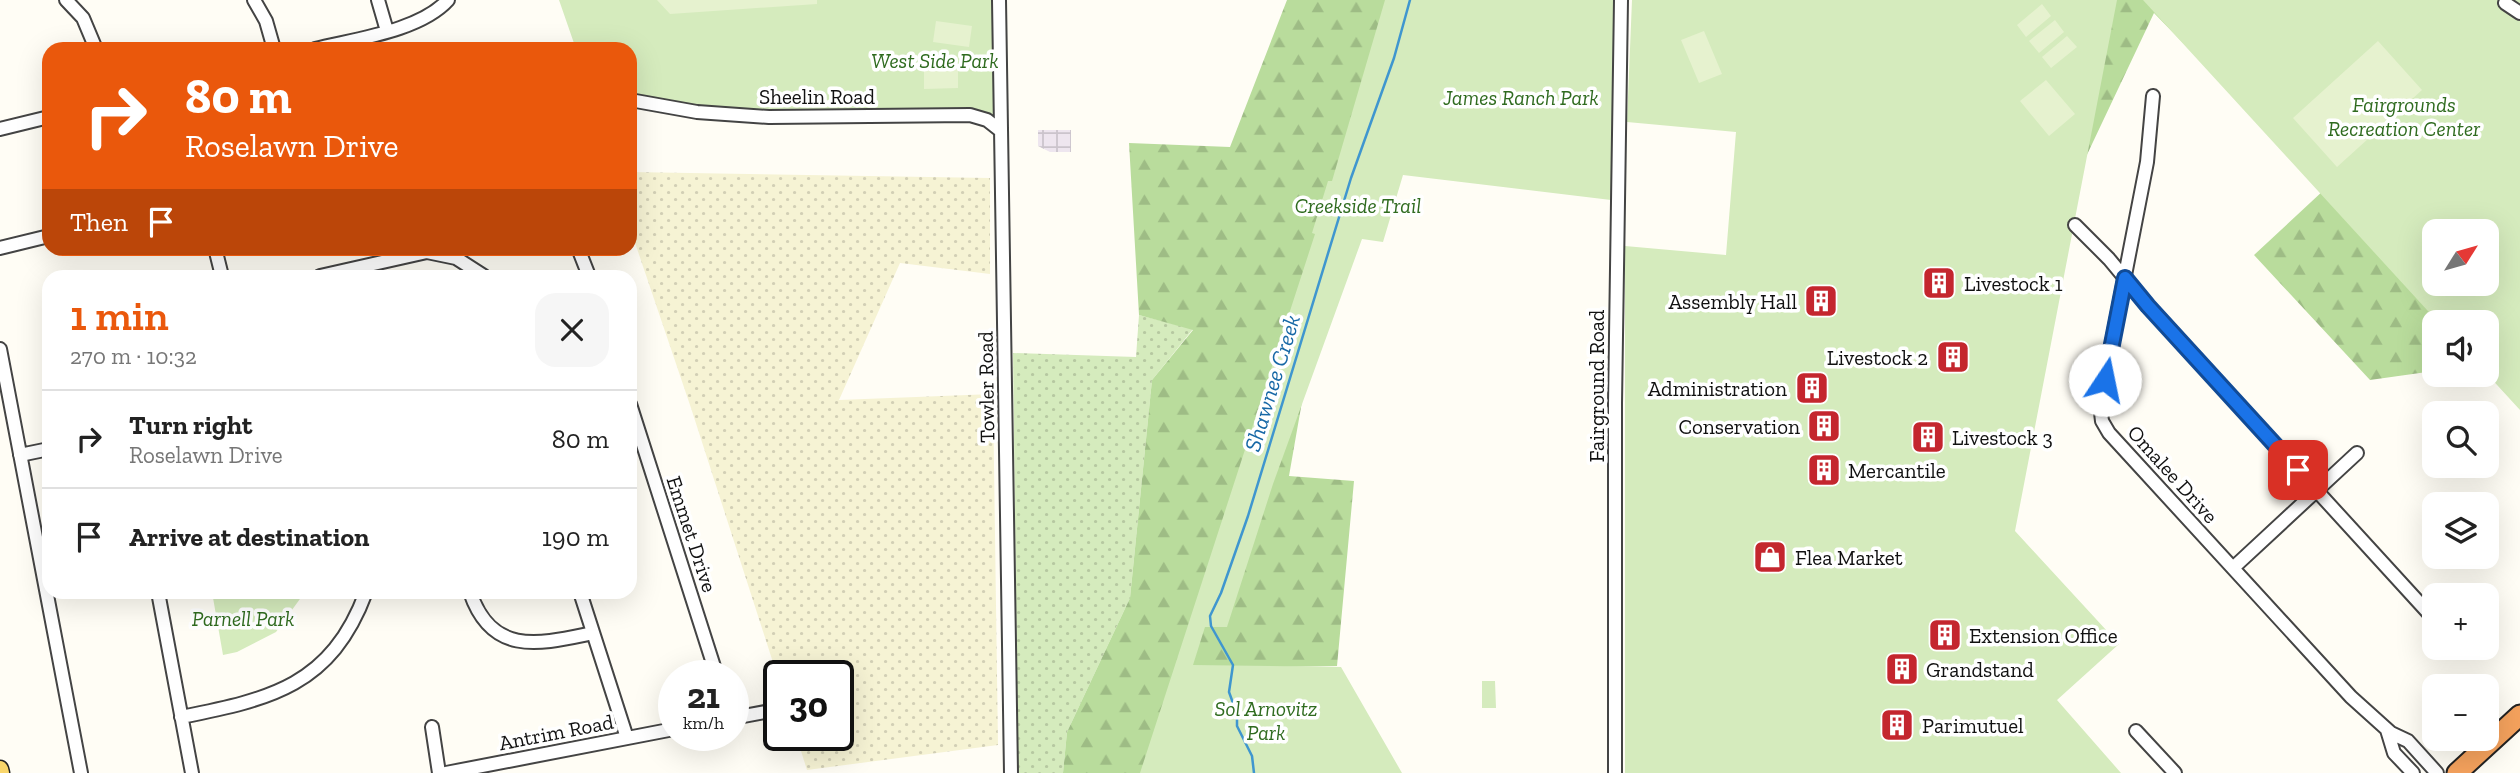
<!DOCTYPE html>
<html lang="en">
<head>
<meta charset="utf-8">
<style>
  body { margin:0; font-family:"Zilla Slab",serif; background:#f6f6f6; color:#222; height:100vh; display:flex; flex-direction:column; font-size:26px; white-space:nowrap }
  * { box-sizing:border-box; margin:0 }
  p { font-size:23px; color:#767676 }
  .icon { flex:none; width:38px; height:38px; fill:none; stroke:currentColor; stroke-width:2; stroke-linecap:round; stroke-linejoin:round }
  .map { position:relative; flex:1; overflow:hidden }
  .side { position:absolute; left:42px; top:270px; width:595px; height:329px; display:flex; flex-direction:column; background:#fff; border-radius:21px; box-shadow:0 7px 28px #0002 }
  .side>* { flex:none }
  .guide { position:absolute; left:42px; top:42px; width:595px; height:214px; border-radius:21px; box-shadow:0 7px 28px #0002; background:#ea580c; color:#fff; overflow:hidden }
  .needle { width:46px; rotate:53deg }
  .tools { position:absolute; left:2422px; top:219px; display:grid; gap:14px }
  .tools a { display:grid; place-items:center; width:77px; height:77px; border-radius:14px; background:#fff; box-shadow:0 7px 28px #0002; font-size:35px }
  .speed { position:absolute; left:658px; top:660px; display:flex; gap:14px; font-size:35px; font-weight:700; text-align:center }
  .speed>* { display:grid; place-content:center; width:91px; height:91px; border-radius:50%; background:#fff; box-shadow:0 7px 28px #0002; line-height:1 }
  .speed small { font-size:18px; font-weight:400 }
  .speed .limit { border:4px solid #111; border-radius:10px; background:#fff; color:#111 }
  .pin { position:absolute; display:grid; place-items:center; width:60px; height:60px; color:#fff; margin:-30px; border-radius:14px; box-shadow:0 4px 10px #0006 }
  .me { position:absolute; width:77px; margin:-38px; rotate:11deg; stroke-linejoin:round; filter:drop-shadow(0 0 5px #0008) }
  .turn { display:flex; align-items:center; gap:24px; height:147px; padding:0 28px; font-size:32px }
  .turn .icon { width:91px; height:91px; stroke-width:2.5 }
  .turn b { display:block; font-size:49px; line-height:60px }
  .then { display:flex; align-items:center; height:66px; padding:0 28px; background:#0003; gap:14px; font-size:26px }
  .round { display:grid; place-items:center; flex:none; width:74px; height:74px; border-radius:21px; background:#f6f6f6 }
  .head { display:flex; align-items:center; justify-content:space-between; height:119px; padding:0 28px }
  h1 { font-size:42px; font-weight:600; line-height:52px; color:#ea580c }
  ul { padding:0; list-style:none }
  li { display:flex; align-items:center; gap:21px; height:98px; padding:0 28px; border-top:2px solid #e0e0e0 }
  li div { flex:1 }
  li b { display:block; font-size:26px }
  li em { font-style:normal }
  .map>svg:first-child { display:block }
  .industrial { fill:url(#industrial-grid) }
  .farmland { fill:url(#farmland-dots) }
  .grass { fill:url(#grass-dots) }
  .forest { fill:url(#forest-firs); fill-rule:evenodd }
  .park { fill:#d5ebbd; fill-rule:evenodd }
  .pitch { fill:#e6f2cf }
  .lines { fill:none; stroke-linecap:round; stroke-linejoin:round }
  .stream { stroke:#3f96cf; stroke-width:2.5 }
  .minor-casing { stroke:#444; stroke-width:16 }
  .major-casing { stroke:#222; stroke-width:19 }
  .highway-casing { stroke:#222; stroke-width:23 }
  .minor { stroke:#fff; stroke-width:12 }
  .major { stroke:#f9d66b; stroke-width:16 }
  .highway { stroke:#f5a25d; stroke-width:19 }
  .route-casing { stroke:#114b97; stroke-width:18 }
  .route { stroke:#1a73e8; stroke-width:12 }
  .labels { text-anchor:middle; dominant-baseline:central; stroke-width:7; stroke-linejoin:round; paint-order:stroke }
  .park-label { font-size:21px; font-style:italic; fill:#2f6b1f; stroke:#fff }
  .street-label { font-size:21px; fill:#111; stroke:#fff }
  .poi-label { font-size:21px; fill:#111; stroke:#fff; text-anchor:start }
  .water-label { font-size:23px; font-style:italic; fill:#1768a6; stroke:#fff }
</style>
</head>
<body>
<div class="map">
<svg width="2520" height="773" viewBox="0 0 2520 773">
  <defs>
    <pattern id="industrial-grid" width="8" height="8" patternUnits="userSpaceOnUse" patternTransform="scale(1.75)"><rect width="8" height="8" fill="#eee6ef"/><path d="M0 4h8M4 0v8" fill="none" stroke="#cbc4cc"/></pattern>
    <pattern id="farmland-dots" width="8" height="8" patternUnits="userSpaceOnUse" patternTransform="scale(1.75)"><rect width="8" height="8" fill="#f6f3d4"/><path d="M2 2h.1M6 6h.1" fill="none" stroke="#d2cfb5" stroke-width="1.8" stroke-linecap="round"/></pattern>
    <pattern id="grass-dots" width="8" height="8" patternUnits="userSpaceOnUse" patternTransform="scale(1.75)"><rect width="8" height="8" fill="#d5ebbd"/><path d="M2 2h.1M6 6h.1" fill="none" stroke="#b6c8a1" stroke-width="1.8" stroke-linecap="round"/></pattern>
    <pattern id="forest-firs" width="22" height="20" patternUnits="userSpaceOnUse" patternTransform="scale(1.75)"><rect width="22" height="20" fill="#b9dc9c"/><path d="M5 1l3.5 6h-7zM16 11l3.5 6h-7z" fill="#9ebc85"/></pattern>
  </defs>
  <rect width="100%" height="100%" fill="#fffdf5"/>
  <path class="industrial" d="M1038,130H1071V152H1050L1038,146Z"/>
  <path class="farmland" d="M630,172L990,178V274L900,263L839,400L993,394L998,745L807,770L796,735H838V676H779V681L691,408L630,228Z"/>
  <path class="grass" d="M1139,315L1193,329L1152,380L1130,598L1067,732L1063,773H1018L1013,353L1136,357Z"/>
  <path class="forest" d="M1287,0H1387L1345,156L1289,476L1354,481L1337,666L1187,669L1155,773H1063L1067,732L1130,598L1152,380L1193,330L1139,315L1129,143L1230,147Z
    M2106,0H2287L2443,187L2520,250L2487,322H2434V371L2370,380L2254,255L2325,189L2154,13L2084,161ZM2434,231H2487V284H2434Z"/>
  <path class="park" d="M559,0H996L995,125L878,115L769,117L630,96V49H576Z
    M1385,0H1614L1611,200L1403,175L1383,242L1362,239L1273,484L1227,627H1205L1193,665L1341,667L1402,773H1140L1315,234L1312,233L1328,181H1332Z
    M1632,0H2117L2015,531L2119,644L2057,700L2121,773H1625V246L1726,255L1736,132L1627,122Z
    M2143,0H2520V410L2487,374V322H2438ZM2434,231H2487V284H2434Z
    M212,592H305L276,632L237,652L223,655Z
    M1482,681H1495L1496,708H1482Z"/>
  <path class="pitch" d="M657,0H817V4L670,14Z
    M2042,4L2051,16L2026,37L2017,25Z
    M2055,20L2064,32L2039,53L2029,41Z
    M936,21L972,26L969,47L933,42Z
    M1704,31L1722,74L1699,83L1681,40Z
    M2067,36L2077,47L2051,68L2042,57Z
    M2378,41L2422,90L2337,167L2293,118Z
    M958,63V88L924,89V64Z
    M2046,80L2075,114L2049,136L2020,101Z"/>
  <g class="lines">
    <path class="stream" d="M1254,773L1252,756L1237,726V714L1229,692L1233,665L1211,626L1210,616L1221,593L1248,516L1351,178L1394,58L1410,0"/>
    <defs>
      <path id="minor" d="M66,0L83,18L96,49
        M254,0L266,21L274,49
        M378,0L387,31
        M999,0L1011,773
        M2505,3L2520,13
        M315,49C355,39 420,31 448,0
        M2153,96L2147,162L2100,404L2102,421L2109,433L2351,697L2391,733L2408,741L2437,773
        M630,100L697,112L769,117L970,115L987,120L1001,131
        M0,129L49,117
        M2075,225L2109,259L2148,306L2434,619
        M0,248L49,236
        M215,248L222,276
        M578,248L589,276
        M320,276L427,252L456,258L484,276
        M0,349L81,773
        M630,404L717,676
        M20,455L49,449
        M2233,568L2357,453
        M158,592L192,773
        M470,592C492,657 540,644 593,633
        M580,592L627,738
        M181,717C271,699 331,686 366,592
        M733,718L776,710
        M432,727L439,773
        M2387,730L2394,753L2413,773
        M2136,731L2175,773
        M446,773L674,729
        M1615,773V403L1621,0"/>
      <path id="major" d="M0,769L1,773"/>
      <path id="highway" d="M2457,773L2520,715"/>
    </defs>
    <use href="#minor" class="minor-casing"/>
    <use href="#major" class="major-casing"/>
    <use href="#highway" class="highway-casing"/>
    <use href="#minor" class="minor"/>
    <use href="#major" class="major"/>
    <use href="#highway" class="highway"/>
  </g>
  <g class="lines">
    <defs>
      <path id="route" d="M2105,380L2125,278L2148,306L2298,470"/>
    </defs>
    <use href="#route" class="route-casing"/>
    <use href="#route" class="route"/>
  </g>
  <defs>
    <symbol id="building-square" viewBox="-11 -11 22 22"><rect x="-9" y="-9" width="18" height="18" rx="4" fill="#c4262e" stroke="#fff"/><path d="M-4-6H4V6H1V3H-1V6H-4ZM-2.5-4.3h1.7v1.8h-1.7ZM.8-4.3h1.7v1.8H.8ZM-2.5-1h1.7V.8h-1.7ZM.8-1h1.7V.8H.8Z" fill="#fff"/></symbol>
    <symbol id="shop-square" viewBox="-11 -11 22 22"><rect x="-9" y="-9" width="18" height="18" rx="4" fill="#c4262e" stroke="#fff"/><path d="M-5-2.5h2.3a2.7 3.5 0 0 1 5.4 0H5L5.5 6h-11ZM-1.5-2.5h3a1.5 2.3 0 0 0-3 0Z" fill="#fff"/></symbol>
  </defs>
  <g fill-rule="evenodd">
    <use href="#building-square" x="1920" y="264" width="38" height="38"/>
    <use href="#building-square" x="1802" y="282" width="38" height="38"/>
    <use href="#building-square" x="1934" y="338" width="38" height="38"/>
    <use href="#building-square" x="1793" y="369" width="38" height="38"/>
    <use href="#building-square" x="1805" y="407" width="38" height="38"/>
    <use href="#building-square" x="1909" y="418" width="38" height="38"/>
    <use href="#building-square" x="1805" y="451" width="38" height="38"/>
    <use href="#shop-square" x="1751" y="538" width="38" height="38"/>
    <use href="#building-square" x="1926" y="616" width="38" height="38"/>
    <use href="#building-square" x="1883" y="650" width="38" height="38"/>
    <use href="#building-square" x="1878" y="706" width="38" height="38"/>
  </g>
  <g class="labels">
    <g class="park-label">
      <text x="935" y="60">West Side Park</text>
      <text x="1521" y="97">James Ranch Park</text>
      <text x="2404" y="104">Fairgrounds<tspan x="2404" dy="24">Recreation Center</tspan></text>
      <text x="1358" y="205">Creekside Trail</text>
      <text x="243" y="618">Parnell Park</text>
      <text x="1266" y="708">Sol Arnovitz<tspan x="1266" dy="24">Park</tspan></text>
    </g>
    <g class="street-label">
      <text x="817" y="96">Sheelin Road</text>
      <text transform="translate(1596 386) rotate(-90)">Fairground Road</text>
      <text transform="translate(986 387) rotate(-91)">Towler Road</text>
      <text transform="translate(2173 474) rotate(48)">Omalee Drive</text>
      <text transform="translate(692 534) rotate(72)">Emmet Drive</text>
      <text transform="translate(556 732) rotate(-11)">Antrim Road</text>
    </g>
    <g class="poi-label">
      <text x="1964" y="283">Livestock 1</text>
      <text x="1797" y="301" text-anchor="end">Assembly Hall</text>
      <text x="1928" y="357" text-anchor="end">Livestock 2</text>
      <text x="1787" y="388" text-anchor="end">Administration</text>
      <text x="1800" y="426" text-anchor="end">Conservation</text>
      <text x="1952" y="437">Livestock 3</text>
      <text x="1848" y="470">Mercantile</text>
      <text x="1795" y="557">Flea Market</text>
      <text x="1969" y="635">Extension Office</text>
      <text x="1926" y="669">Grandstand</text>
      <text x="1922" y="725">Parimutuel</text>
    </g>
    <g class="water-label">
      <text transform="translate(1272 383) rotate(-73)">Shawnee Creek</text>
    </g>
  </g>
</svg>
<div class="tools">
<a><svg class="needle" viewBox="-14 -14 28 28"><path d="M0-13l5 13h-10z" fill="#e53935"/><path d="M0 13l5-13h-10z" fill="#767676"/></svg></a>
<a><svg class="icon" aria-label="sound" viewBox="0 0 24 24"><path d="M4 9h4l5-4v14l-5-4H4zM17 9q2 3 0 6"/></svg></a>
<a><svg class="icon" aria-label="search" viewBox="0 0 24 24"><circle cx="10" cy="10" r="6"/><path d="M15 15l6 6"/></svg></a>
<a><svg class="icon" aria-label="layers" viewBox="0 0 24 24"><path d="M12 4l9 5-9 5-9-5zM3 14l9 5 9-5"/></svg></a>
<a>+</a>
<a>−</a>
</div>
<div class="speed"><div>21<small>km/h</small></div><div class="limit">30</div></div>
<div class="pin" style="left:2298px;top:470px;background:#d93025"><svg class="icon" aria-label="arrive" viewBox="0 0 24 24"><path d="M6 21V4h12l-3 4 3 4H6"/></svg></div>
<svg class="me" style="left:2105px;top:380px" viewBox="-20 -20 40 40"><circle r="19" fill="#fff"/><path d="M0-13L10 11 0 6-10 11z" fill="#1a73e8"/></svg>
<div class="guide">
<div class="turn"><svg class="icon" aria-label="right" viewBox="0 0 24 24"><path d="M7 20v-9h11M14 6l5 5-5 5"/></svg><div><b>80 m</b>Roselawn Drive</div></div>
<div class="then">Then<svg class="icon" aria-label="arrive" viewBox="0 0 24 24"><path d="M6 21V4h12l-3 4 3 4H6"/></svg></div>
</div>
<section class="side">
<div class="head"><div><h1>1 min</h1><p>270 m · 10:32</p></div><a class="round"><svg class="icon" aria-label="close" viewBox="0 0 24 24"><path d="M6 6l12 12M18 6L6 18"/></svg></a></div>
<ul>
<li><svg class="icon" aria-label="right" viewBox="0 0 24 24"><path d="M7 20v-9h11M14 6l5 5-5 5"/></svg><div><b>Turn right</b><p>Roselawn Drive</p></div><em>80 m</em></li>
<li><svg class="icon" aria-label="arrive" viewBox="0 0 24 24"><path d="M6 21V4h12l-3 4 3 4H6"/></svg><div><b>Arrive at destination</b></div><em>190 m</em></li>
</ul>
</section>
</div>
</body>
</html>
